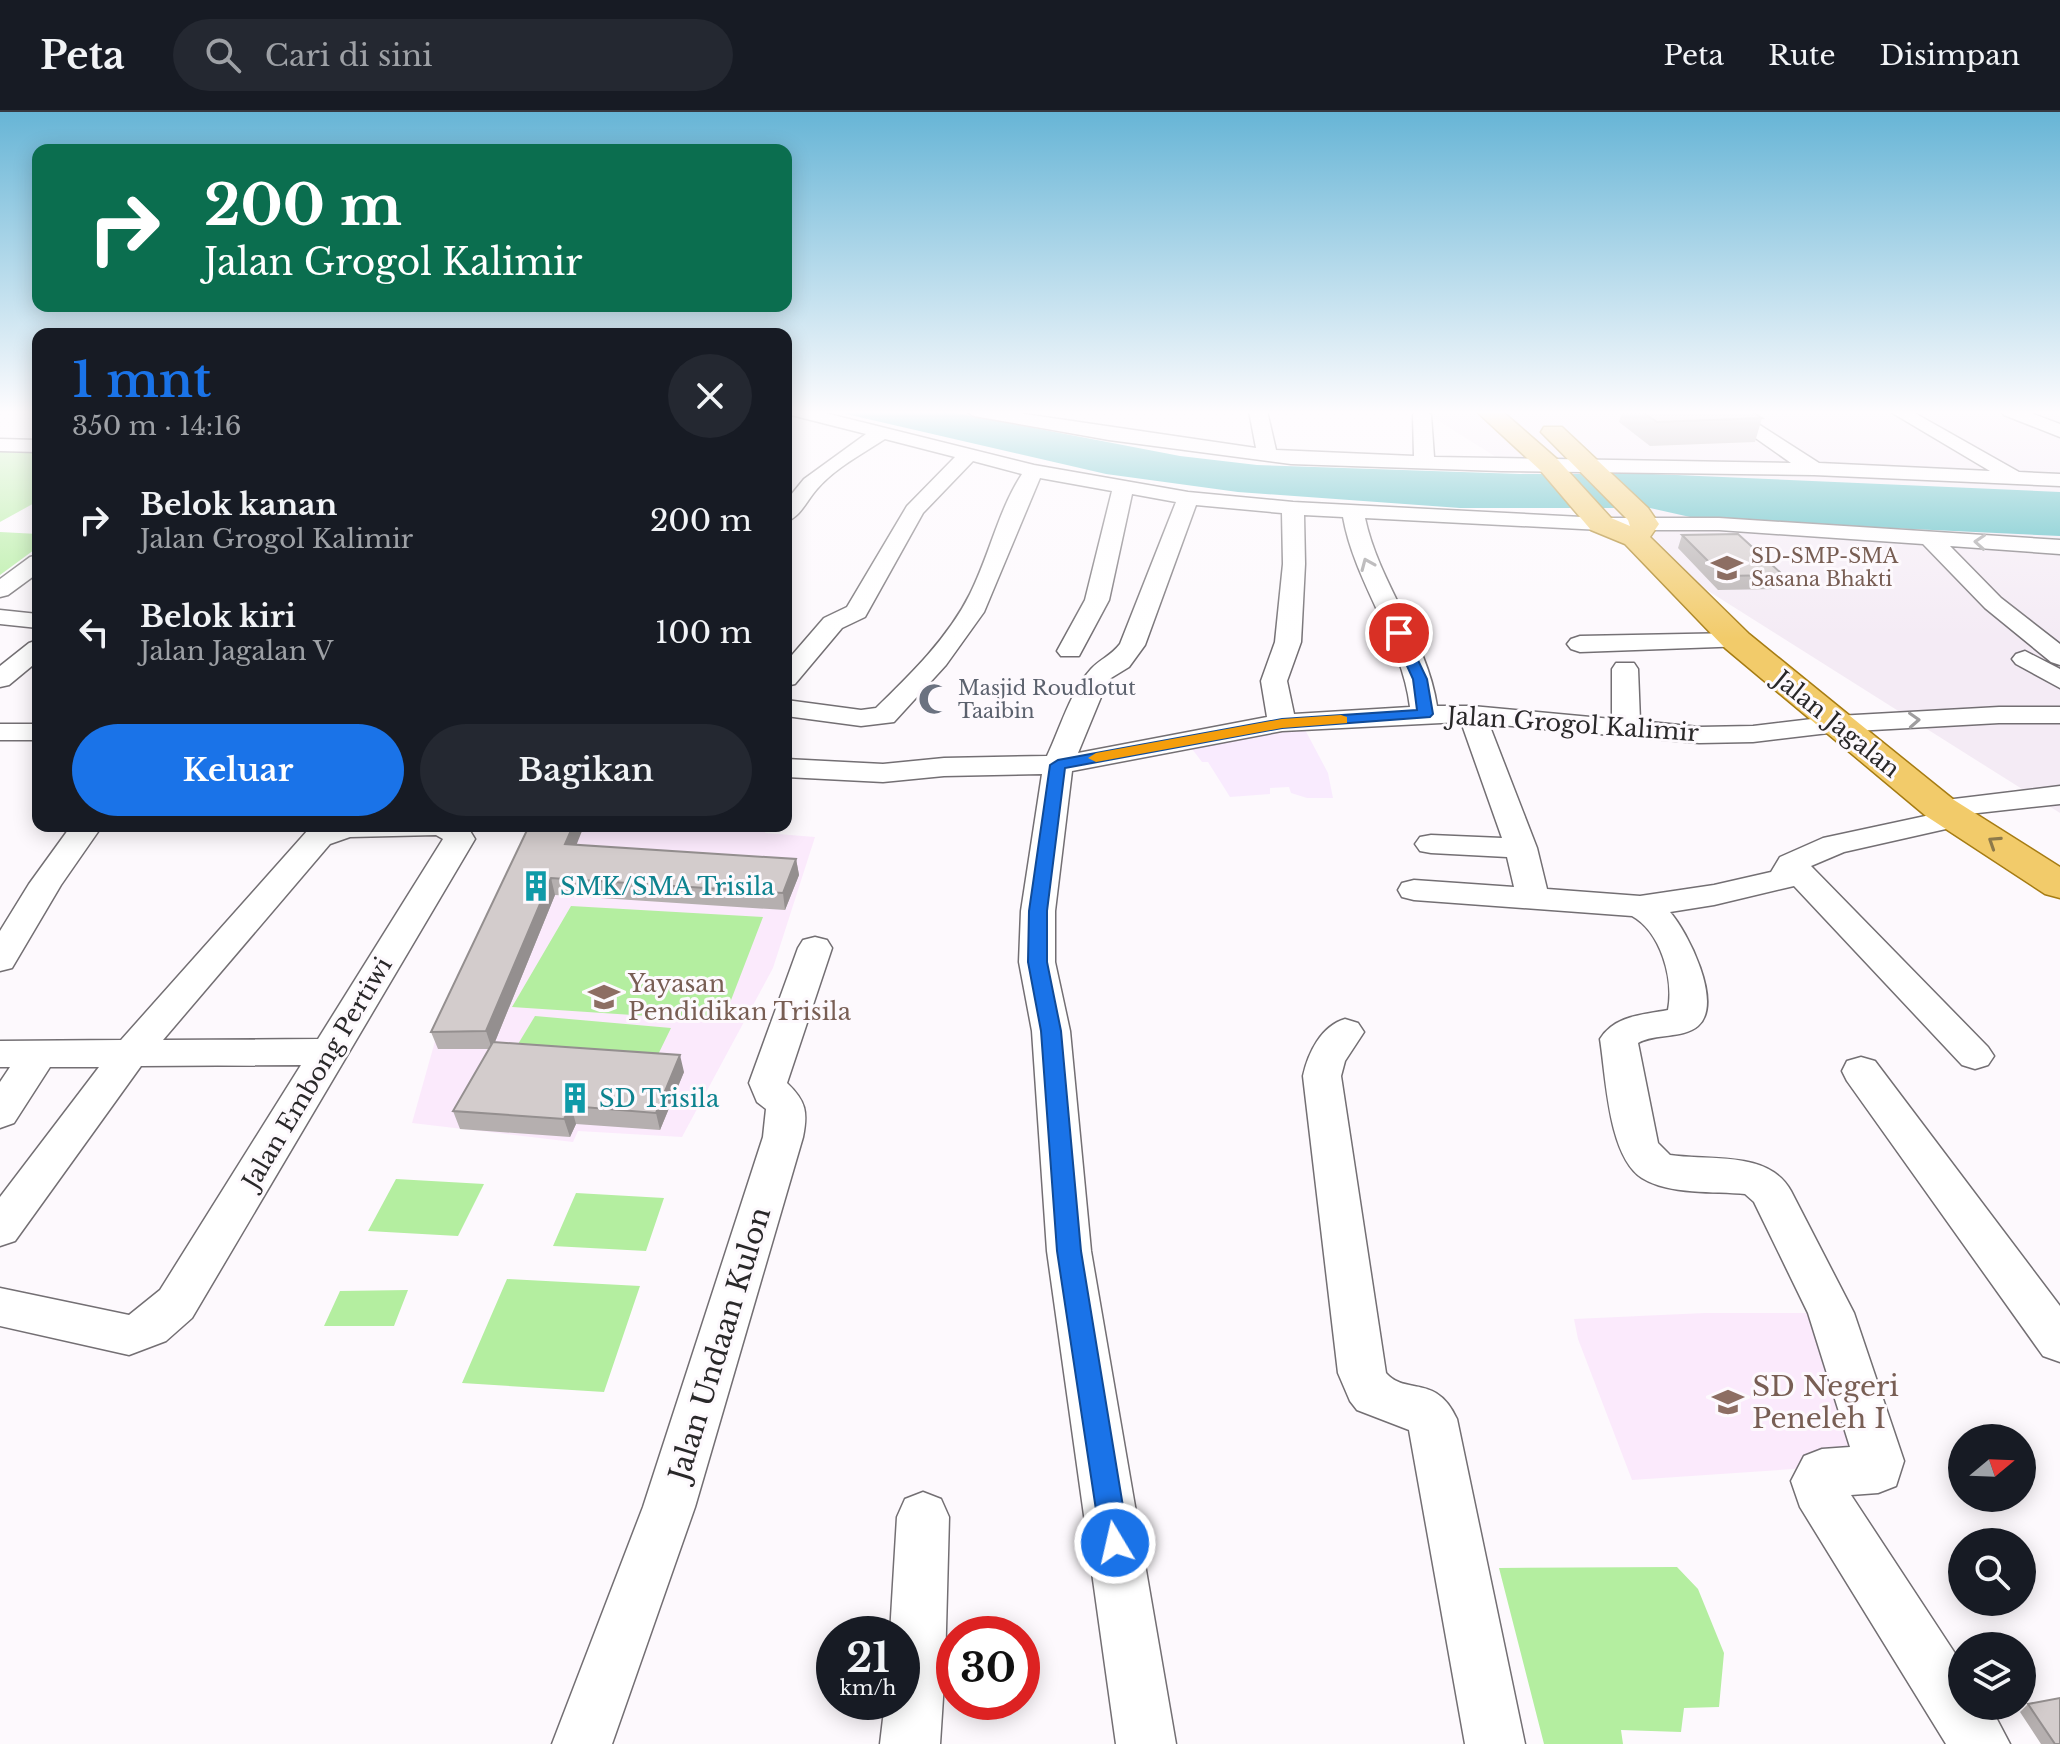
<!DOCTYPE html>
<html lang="id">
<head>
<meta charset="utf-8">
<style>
  body { margin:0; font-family:"Libre Baskerville",serif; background:#242831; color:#f1f3f6; height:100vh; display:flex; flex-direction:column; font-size:30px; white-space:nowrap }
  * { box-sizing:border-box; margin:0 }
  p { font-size:26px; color:#9ea1a6 }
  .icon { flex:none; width:44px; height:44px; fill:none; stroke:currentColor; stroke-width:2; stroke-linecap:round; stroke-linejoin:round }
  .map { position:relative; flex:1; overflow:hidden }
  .drawer { position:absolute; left:32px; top:216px; width:760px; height:504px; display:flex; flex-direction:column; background:#171b24; border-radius:16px; box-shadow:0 4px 20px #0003 }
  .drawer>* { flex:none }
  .top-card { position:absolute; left:32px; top:32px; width:760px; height:168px; border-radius:16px; box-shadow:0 4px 20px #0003; background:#0b6e4f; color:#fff; overflow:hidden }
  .needle { width:52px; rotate:71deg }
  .controls { position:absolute; left:1948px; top:1312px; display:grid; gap:16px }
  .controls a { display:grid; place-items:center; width:88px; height:88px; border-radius:50%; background:#171b24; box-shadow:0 4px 20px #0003; font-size:40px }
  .speed { position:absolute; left:816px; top:1504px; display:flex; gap:16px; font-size:40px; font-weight:700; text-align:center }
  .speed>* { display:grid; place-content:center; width:104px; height:104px; border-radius:50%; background:#171b24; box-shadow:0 4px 20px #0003; line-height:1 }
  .speed small { font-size:20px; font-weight:400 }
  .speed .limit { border:12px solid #d22; background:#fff; color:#111 }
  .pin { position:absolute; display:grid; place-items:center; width:68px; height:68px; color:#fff; margin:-34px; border:4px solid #fff; border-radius:50%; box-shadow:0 2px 8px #0007 }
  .me { position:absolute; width:88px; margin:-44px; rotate:351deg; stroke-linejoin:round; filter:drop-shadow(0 0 6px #0008) }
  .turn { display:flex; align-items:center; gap:28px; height:168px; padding:0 40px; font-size:36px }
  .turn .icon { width:104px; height:104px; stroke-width:2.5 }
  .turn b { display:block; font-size:56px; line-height:68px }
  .round { display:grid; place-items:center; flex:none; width:84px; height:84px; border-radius:42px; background:#242831 }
  .headline { display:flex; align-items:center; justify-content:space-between; height:136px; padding:0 40px }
  h1 { font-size:48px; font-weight:600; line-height:60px; color:#1a73e8 }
  .cta { display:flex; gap:16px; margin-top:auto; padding:16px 40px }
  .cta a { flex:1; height:92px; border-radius:48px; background:#1a73e8; color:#fff; font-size:32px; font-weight:600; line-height:92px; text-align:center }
  .cta a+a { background:#242831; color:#f1f3f6 }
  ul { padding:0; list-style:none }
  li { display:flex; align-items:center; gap:24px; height:112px; padding:0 40px }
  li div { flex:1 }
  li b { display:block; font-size:30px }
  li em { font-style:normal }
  header { display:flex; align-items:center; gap:48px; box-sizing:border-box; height:112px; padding:0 40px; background:#171b24; border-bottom:2px solid #363941 }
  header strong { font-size:38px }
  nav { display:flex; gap:44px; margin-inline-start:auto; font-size:28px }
  .search { width:560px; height:72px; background:#242831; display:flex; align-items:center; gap:20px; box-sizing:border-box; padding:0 28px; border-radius:44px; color:#9ea1a6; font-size:30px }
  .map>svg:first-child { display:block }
  .built { fill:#f4ebf5 }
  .industrial { fill:#f9ebfe }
  .education { fill:#fbeafc }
  .green { fill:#b4eea0 }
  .water { fill:#47b7bc }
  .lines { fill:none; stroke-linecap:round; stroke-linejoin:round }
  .minor-casing { stroke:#736f73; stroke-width:3 }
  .major-casing { stroke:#a67c13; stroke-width:3 }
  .minor { fill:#fff; fill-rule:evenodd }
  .major { fill:#f2cb6a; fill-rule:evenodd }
  .wall { fill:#b5afaf }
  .shaded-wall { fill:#948f8f }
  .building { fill:#d3cccc; stroke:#948f8f; stroke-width:2 }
  .oneway { stroke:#9f9e9f }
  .oneway2 { stroke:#8e7a4a }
  .route { fill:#1a73e8; stroke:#114b97; stroke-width:2 }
  .slow { fill:#f59e0b }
  .labels { text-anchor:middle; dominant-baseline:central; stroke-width:6; stroke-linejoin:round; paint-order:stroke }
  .far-education-label { font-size:20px; fill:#785e54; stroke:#fdf9fd; text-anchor:start }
  .far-worship-label { font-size:20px; fill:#5b616d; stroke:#fdf9fd; text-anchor:start }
  .street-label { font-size:24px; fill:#292829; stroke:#fdf9fd }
  .culture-label { font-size:24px; fill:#0d838f; stroke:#fdf9fd; text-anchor:start }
  .education-label { font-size:24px; fill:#785e54; stroke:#fdf9fd; text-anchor:start }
  .near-street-label { font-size:28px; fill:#292829; stroke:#fdf9fd }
  .near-education-label { font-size:28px; fill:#785e54; stroke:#fdf9fd; text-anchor:start }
</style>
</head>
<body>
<header>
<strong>Peta</strong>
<div class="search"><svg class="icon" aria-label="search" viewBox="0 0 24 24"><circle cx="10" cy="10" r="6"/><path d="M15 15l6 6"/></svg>Cari di sini</div>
<nav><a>Peta</a><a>Rute</a><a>Disimpan</a></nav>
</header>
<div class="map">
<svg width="2060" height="1632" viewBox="0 0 2060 1632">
  <rect width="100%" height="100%" fill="#fdf9fd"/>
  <path class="built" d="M1423,299H2060V701Z"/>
  <path class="industrial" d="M1302,612L1328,661L1333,686H1307L1291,681L1289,675L1270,676V682L1230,685L1208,650H1202L1189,633Z"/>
  <path class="education" d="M537,714H768L765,721L815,725L773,856L682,1025L578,1019L573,1030L412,1011L439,915L476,824Z
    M1705,1201H1811L1867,1352L1632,1368L1578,1227L1574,1207Z"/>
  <path class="green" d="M0,338L38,339V389L0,410Z
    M0,420L38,422V435L0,463Z
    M571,794L763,805L723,909L512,895Z
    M535,904L671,916L652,955L512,942Z
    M396,1067L484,1072L458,1124L368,1119Z
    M576,1081L664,1086L646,1139L553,1134Z
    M507,1167L640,1174L604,1280L462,1271Z
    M408,1178L394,1214H324L340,1179Z
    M1677,1455L1698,1477L1724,1541L1719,1595L1684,1596L1681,1620L1621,1618L1623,1632H1544L1499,1456Z"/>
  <path class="water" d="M833,299H946L1180,344L1257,353L1520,362H1653L2060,380V424L1699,407L1650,396H1460L1238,380L1106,362Z"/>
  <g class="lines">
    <defs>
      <path id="minor" d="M788,299H817L1034,353L1188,380L1293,390L1601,406H1719L2060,428V442L1950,434L2001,486L2060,532V553L2051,550L1985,496L1923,432L1719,418H1601L1365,406C1379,472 1427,527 1437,594H1472L1612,607V557L1616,551H1634L1638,557L1640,609L1699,615L1753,614L1837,604L1999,595H2060V611H1999L1837,620L1753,630L1699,631L1489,612L1537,736L1547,777L1640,784L1714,773L1771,760L1780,745L1823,726L1930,703L1925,696L1929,690L2060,674V692L1969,702L1972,706L1968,712L1844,740L1811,754L1988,935L1994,944L1988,953L1975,957L1962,953L1794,774L1714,793L1670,800C1687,819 1724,891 1698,914C1683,927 1655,921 1638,931L1658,1031L1670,1043C1709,1049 1769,1038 1791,1079L1854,1201L1904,1349L1896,1374L1878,1381L1851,1383L1962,1552V1594H1990L2010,1632H1946L1800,1395L1791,1369L1804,1344L1822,1337L1850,1335L1808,1201L1754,1090L1745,1082C1714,1079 1669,1083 1642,1066C1608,1044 1606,964 1600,927C1615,903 1643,903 1668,898C1674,867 1661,820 1632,804L1414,788L1402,785L1398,778L1402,771L1414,768L1514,775L1507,745L1431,741L1420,739L1415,732L1420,725L1431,723L1502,726L1461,610L1282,619L1072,659L1055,799V850L1070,919L1091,1139L1176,1632H1116L1047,1139L1032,919L1019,850L1021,799L1042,662L944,664L883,670L786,665V647L883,652L944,646L1047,644C1060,617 1070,580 1091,557C1100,547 1111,544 1120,532L1176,390L1132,382L1109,488L1079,544H1061L1057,539L1085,488L1112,379L1040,366L984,500L946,553L894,610L861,614L786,604V588L861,598L876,596C911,562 948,526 970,482C990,442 998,399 1022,362L973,349L923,401L865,505L842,516L795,572L786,574V550L824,506L847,495L907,394L955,345L885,327C862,342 835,356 817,377C807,388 800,406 786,409V389L804,367L866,322L791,303ZM1196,393L1282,401L1283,452L1275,530L1261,569L1267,605L1078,641L1106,573L1111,566L1129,555L1145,533ZM1304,403L1343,405C1355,472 1402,528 1410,595L1294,602L1287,569L1301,530L1305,452Z
        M965,299H1004L1256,336L1249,299H1267L1276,338L1414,344L1413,303L1416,299H1426L1431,303L1434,345L1791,351L1717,299H1738L1819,351L1990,359L1889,299H1911L2019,360L2060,362V374L1814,363L1501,359L1291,352L1109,328L974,304Z
        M2001,299H2025L2060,312V325L2004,303Z
        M0,327L38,328V340L0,339Z
        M38,443V461L8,483L0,485V467L30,445Z
        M0,498L38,502V516L0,512Z
        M1737,521L1746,524L1750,529L1746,534L1580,540L1571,537L1567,532L1571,527L1580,524Z
        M38,528V549L9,573L0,575V554L29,531Z
        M2025,539L2060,557V576L2016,552L2012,547L2016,542Z
        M0,612H38V628H0Z
        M71,714H102L61,773L12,856L0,859V819L29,772Z
        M322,714H467L475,727L192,1206L166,1229L129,1243L0,1214V1176L129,1203L160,1178L301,953L141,954L15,1129L0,1134V1085L99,955H50L14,1011L0,1016V970L10,955H0V929L121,928L308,718ZM436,723L443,727L318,927L163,928L330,732L350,725Z
        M815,825L827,828L832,836L787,971C806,989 808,1000 803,1025L695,1395L612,1632H552L643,1395L763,1025L766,997L757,990L749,971L798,836L803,828Z
        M1345,907L1358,911L1364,920L1345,949L1341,964L1386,1261C1406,1284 1436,1261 1457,1307L1525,1632H1465L1409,1318L1357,1298L1350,1289L1338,1261L1303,964C1308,941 1321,914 1345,907Z
        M1861,945L1875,949L2060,1194V1250L2043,1244L1847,969L1842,959L1847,949Z
        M923,1380L941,1387L949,1405L945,1555L940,1632H880L885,1590H902V1522H890L897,1405L905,1387Z"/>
      <path id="major" d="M1476,299H1502L1558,348L1611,406L1630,414L1628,408L1541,320L1544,315H1562L1648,396L1659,412L1650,425L1749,522L1850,604L1954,688L2060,755V786L2045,782L1926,704L1725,536L1625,432L1591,418L1540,358Z"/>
    </defs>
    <use href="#minor" class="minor-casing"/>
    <use href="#major" class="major-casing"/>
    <use href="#minor" class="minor"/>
    <use href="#major" class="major"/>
  </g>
  <path class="wall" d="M1622,299H1751L1762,306L1755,330L1650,334L1619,310Z
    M1682,423L1783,463L1777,477L1718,478L1678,436Z
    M576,733L796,747L799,763L785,798L555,783L495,930L684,960L660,1018L576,1012L570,1025L460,1017L453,999L489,937H438L431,920Z
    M2028,1592L2060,1632H2041L2020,1600Z"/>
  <path class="shaded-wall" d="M573,714H584L570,749L565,732Z
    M796,747L799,763L785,798L783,781Z
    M551,766L555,783L492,937L486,919Z
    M680,943L684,960L660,1018L656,1001Z
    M571,994L576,1012L570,1025L564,1007Z"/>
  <path class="building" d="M1641,299H1751L1762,306L1657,310Z
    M1738,422L1783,463L1723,464L1682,423Z
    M529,714H573L565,732L796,747L783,781L551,766L486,919L431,920Z
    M493,930L680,943L656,1001L571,994L564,1007L453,999Z
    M2060,1586V1632H2055L2028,1592Z"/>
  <defs><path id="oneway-chevron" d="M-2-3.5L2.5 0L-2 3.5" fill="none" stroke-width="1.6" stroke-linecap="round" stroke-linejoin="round" transform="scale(2)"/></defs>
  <g class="oneway">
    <use href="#oneway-chevron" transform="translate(1980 430) rotate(-176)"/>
    <use href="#oneway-chevron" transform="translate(1367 452) rotate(-113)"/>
    <use href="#oneway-chevron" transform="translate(1914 608) rotate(-3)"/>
  </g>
  <use class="oneway2" href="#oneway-chevron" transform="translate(1994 730) rotate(-147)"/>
  <linearGradient id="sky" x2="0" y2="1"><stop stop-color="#67b5d6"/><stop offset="0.57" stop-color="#fefcfe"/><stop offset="1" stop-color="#fefcfe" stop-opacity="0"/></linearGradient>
  <rect width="2060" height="527" fill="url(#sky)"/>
  <path class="route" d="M1399,517L1405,521L1427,567L1433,602L1430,605L1282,616L1065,656L1047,799V850L1061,919L1081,1139L1129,1431L1125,1441L1115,1445L1105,1441L1101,1431L1057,1139L1041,919L1028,850L1029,799L1050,653L1058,648L1282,607L1417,598L1413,567L1392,521Z"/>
  <path class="slow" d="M1341,603L1347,605V611L1282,616L1096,650L1088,646L1096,641L1282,607Z"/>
  <defs>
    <symbol id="school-bare" viewBox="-9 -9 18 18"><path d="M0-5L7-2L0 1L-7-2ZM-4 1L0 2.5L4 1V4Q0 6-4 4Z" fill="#8d6e63" stroke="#fdf9fd" stroke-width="2.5" paint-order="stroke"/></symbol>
    <symbol id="mosque-bare" viewBox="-9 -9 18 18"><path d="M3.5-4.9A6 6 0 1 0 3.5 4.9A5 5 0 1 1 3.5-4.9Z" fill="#6b7280" stroke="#fdf9fd" stroke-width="2.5" paint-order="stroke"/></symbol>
    <symbol id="building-bare" viewBox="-9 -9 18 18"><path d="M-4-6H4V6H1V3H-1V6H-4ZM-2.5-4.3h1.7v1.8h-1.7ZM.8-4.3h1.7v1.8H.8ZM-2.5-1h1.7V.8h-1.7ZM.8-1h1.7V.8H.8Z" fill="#0f9aa8" stroke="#fdf9fd" stroke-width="2.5" paint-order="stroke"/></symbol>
  </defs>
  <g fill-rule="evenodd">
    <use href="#school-bare" x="1705" y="434" width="44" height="44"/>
    <use href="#mosque-bare" x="912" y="565" width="44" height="44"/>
    <use href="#building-bare" x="514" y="752" width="44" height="44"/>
    <use href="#school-bare" x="582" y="863" width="44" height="44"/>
    <use href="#building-bare" x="553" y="964" width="44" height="44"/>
    <use href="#school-bare" x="1706" y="1268" width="44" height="44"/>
  </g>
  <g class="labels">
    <g class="far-education-label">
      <text x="1751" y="444">SD-SMP-SMA<tspan x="1751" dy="23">Sasana Bhakti</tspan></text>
    </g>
    <g class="far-worship-label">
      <text x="958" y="576">Masjid Roudlotut<tspan x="958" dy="23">Taaibin</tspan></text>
    </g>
    <g class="street-label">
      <text transform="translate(1573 612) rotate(4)">Jalan Grogol Kalimir</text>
      <text transform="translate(1837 612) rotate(39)">Jalan Jagalan</text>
      <text transform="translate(317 961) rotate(-59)">Jalan Embong Pertiwi</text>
    </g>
    <g class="culture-label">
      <text x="560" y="774">SMK/SMA Trisila</text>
      <text x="599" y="986">SD Trisila</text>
    </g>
    <g class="education-label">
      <text x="628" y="871">Yayasan<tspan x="628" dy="28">Pendidikan Trisila</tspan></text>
    </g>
    <g class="near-street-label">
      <text transform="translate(720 1232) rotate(-73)">Jalan Undaan Kulon</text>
    </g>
    <g class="near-education-label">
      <text x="1752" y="1274">SD Negeri<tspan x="1752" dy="32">Peneleh I</tspan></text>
    </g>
  </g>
</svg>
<div class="controls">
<a><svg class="needle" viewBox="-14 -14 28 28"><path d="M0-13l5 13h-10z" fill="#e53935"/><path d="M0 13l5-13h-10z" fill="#9ea1a6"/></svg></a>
<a><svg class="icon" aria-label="search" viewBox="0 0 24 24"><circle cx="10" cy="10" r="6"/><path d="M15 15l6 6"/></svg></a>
<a><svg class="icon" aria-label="layers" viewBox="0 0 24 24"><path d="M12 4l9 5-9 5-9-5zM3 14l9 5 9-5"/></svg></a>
</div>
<div class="speed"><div>21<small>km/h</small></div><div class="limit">30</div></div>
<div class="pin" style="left:1399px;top:521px;background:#d93025"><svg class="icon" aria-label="arrive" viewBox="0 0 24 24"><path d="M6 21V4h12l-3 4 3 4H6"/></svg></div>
<svg class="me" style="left:1115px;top:1431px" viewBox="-20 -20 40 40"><circle r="17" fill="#1a73e8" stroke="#fff" stroke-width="3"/><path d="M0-11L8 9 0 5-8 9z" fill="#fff"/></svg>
<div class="top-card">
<div class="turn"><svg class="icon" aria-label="right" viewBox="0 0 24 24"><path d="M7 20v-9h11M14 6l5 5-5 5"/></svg><div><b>200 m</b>Jalan Grogol Kalimir</div></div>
</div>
<section class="drawer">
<div class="headline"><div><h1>1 mnt</h1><p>350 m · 14:16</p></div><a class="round"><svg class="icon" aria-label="close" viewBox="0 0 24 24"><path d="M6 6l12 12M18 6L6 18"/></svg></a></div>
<ul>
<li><svg class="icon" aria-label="right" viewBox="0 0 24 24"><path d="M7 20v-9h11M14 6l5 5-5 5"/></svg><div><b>Belok kanan</b><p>Jalan Grogol Kalimir</p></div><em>200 m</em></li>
<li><svg class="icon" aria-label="left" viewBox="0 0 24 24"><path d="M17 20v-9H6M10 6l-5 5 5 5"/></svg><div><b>Belok kiri</b><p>Jalan Jagalan V</p></div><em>100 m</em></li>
</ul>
<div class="cta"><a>Keluar</a><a>Bagikan</a></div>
</section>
</div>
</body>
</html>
